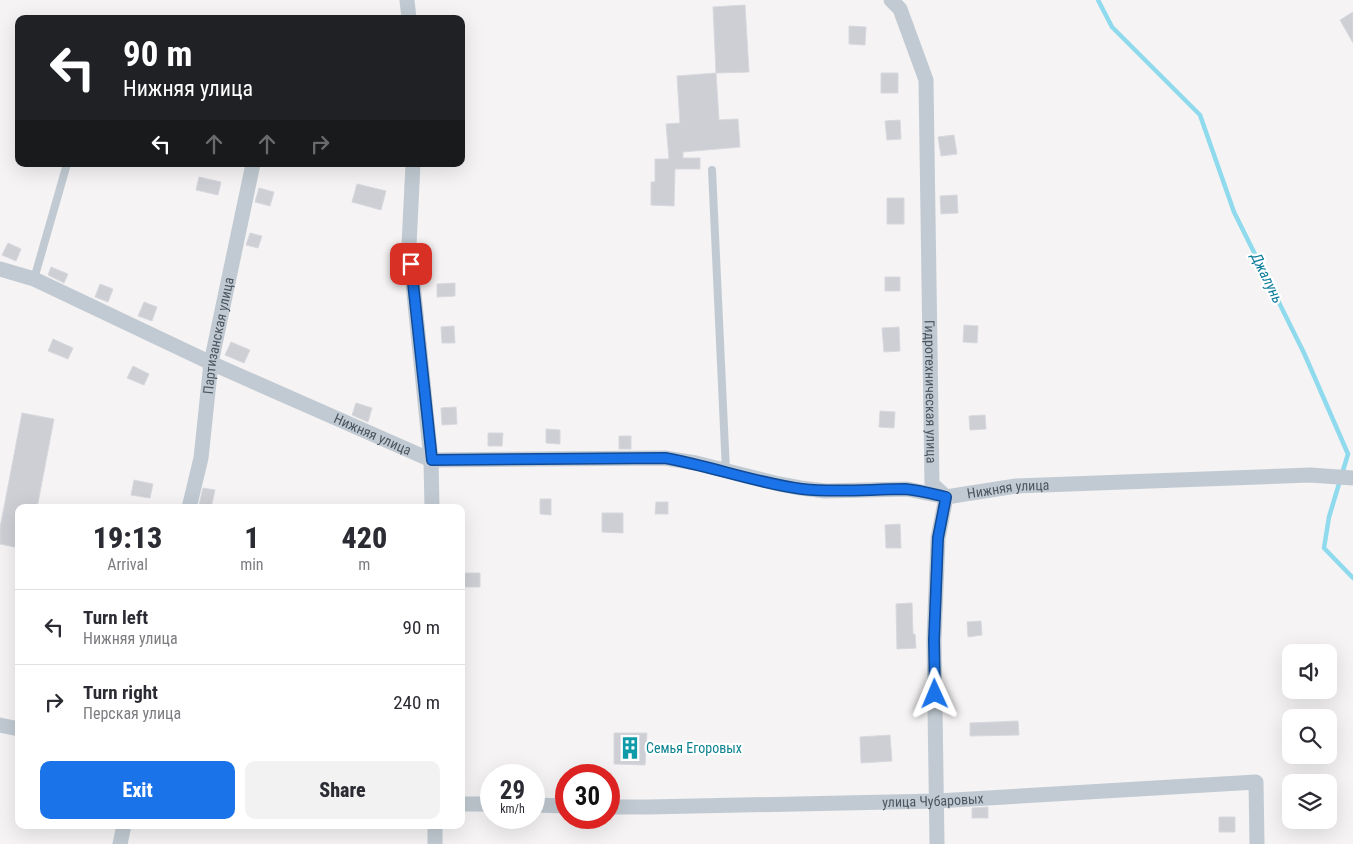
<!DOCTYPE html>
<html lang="en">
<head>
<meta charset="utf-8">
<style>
  body { margin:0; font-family:"Roboto Condensed",sans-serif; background:#f2f2f3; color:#2b2b33; height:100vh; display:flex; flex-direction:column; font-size:19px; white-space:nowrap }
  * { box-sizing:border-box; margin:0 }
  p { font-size:16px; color:#7c7c81 }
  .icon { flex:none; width:28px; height:28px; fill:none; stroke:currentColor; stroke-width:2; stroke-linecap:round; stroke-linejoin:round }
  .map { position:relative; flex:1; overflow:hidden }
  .drawer { position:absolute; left:15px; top:504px; width:450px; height:325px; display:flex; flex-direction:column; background:#fff; border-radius:10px; box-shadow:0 5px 20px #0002 }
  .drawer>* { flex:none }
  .top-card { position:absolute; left:15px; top:15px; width:450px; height:152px; border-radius:10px; box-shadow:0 5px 20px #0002; background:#202124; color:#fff; overflow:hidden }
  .buttons { position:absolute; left:1282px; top:644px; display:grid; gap:10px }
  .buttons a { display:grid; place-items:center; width:55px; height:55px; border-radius:10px; background:#fff; box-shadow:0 5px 20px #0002; font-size:25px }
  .speed { position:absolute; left:480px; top:764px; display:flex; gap:10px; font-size:25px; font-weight:700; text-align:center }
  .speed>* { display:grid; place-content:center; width:65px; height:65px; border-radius:50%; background:#fff; box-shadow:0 5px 20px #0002; line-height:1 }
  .speed small { font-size:12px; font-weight:400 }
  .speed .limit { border:8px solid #d22; background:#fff; color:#111 }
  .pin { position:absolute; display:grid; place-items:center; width:42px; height:42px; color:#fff; margin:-21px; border-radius:10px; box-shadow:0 2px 8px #0006 }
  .me { position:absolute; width:55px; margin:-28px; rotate:359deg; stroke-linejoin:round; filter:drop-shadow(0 0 4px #0008) }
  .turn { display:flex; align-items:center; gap:18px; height:105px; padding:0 25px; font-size:22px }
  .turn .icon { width:65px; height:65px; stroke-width:2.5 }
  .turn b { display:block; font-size:35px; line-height:42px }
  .lanes { display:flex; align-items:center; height:48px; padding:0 25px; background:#0003; justify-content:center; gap:25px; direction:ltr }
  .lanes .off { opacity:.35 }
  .eta { display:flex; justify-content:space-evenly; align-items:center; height:85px; text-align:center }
  .eta b { font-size:30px; font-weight:800; line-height:35px }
  .button { display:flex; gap:10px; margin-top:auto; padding:10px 25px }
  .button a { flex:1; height:58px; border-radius:10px; background:#1a73e8; color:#fff; font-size:20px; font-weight:800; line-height:58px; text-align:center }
  .button a+a { background:#f2f2f3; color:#2b2b33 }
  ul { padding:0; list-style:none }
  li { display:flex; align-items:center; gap:15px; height:75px; padding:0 25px; border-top:1px solid #e1e1e2 }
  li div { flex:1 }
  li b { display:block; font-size:19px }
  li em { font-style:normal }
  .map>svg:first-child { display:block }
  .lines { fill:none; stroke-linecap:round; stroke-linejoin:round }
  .stream { stroke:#90daee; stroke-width:4.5 }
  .building { fill:#cdcfd5; stroke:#d7d9de }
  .service { stroke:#c1cad2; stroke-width:8 }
  .minor { stroke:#c1cad2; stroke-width:15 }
  .route-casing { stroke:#114b97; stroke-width:12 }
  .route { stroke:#1a73e8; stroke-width:9 }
  .labels { text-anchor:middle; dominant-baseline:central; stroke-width:4.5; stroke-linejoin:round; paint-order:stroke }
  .street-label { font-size:14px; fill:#4a5661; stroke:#fff }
  .culture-label { font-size:14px; fill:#0d838f; stroke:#fff; text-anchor:start }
  .water-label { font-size:15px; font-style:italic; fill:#0c7c9b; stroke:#fff }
</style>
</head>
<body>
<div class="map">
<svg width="1353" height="844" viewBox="0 0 1353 844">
  <rect width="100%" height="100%" fill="#f5f3f3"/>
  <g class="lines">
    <path class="stream" d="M1098,0L1112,27L1200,115L1234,212L1304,353L1348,454L1329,517L1324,548L1353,578"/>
  </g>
  <path class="building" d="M745,5L749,72L716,73L713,7Z
    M1353,12V43L1340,20Z
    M849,26L866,27L865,45L849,44Z
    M716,73L719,120L738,119L740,147L683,152V158H700V169H675L674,206L651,205V182H655V159H669L666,124L680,123L677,76Z
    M881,73H898V93H881Z
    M900,120L901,139L887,140L885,121Z
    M954,135L957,154L941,156L938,137Z
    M199,177L221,182L218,195L196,190Z
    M357,184L386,191L381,210L352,202Z
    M259,188L274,192L270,206L255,202Z
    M957,195L958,213L941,214L940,196Z
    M887,198H904V224H887Z
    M250,233L262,236L258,248L246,245Z
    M8,243L21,249L16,261L2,255Z
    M51,267L68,274L64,283L48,275Z
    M885,277H900V291H885Z
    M455,283V296L437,297V284Z
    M100,284L113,289L108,302L95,297Z
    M144,302L157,307L152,321L138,316Z
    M964,325L978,326L977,343L963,342Z
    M454,326L455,343H442L441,327Z
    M899,327L900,351L884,352L882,328Z
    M53,339L73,348L68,359L48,351Z
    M231,342L250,350L244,363L225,355Z
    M133,366L149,374L144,385L127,378Z
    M356,403L372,408L368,422L352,415Z
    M456,407L457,424L442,425L441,408Z
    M880,411L895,412L894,428L879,427Z
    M22,413L54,419L37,508H19V548L0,544V528Z
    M985,415L986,429L970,430L969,416Z
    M546,429L560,430V444L546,443Z
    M488,433H503L502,446H488Z
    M619,436H631V449H619Z
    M134,480L153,484L150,498L131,495Z
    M203,488L215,490L211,508L199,505Z
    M540,499H551V515L540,514Z
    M656,502H668V514H655Z
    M602,513H623V533L602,532Z
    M900,524L901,548H886L885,525Z
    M461,573H480V587H461Z
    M912,603L913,634H915L916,648L897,649L896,604Z
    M981,621L982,635L968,637L967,622Z
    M1018,721L1019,735L970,736V723Z
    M614,733H647L645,765L614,764Z
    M890,735L892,761L861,763L860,737Z
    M988,807V818H972V808Z
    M1219,817H1235V832H1219Z"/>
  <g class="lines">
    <path class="service" d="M712,170L726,471
      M34,279L67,164"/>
    <g class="minor">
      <path d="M407,0L409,19"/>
      <path id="s1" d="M891,0L900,9L926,80L932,484L946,497"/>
      <path d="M413,164L409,245L431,460L432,508"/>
      <path id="s2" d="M0,269L34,279L211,363L431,460L665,458L696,463L779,484L801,488L825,491L907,489L946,497L1016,486L1310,475L1353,478"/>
      <path id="s3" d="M189,508L201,458L211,363L253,164"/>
      <path d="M0,725L19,729"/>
      <path d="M461,804H491"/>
      <path d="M534,805L566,806"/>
      <path id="s4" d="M609,807H648L937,801L1256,782L1257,844"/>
      <path d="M435,825V844"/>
      <path d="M120,844L124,825"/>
      <path d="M937,844L934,640L938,538L946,497"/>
    </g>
  </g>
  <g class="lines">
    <defs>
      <path id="route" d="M411,264L432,460L665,458C711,466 756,483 802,489C837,493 871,489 905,489C918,490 933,494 946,497L938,538L934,640L935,694"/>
    </defs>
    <use href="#route" class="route-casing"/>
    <use href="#route" class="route"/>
  </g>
  <defs>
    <symbol id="building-bare" viewBox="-9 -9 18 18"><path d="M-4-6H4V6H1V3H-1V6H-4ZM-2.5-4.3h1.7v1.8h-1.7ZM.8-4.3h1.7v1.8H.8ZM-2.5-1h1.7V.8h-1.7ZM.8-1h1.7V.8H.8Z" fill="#0f9aa8" stroke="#fff" stroke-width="2.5" paint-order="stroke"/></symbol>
  </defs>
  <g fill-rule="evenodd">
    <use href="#building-bare" x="614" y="732" width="32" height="32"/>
  </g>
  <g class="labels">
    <g class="street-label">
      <text stroke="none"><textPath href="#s3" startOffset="175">Партизанская улица</textPath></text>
      <text stroke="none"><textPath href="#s1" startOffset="400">Гидротехническая улица</textPath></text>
      <text stroke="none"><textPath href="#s2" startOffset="408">Нижняя улица</textPath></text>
      <text stroke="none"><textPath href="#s2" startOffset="1054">Нижняя улица</textPath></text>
      <text stroke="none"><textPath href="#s4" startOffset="324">улица Чубаровых</textPath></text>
    </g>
    <g class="culture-label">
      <text x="646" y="748">Семья Егоровых</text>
    </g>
    <g class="water-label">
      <text transform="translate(1267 278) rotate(64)">Джалунь</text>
    </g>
  </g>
</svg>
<div class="buttons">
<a><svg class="icon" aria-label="sound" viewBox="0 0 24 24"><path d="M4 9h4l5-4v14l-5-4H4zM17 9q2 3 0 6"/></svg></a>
<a><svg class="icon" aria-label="search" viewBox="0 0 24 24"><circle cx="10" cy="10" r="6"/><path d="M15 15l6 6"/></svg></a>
<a><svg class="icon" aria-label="layers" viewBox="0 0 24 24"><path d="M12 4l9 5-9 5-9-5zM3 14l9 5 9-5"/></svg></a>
</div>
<div class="speed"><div>29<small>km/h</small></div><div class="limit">30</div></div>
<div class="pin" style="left:411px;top:264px;background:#d93025"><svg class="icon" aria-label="arrive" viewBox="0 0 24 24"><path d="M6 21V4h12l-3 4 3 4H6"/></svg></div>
<svg class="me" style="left:935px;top:694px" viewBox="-20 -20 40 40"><path d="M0-17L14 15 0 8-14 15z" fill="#1a73e8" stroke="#fff" stroke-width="4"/></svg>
<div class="top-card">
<div class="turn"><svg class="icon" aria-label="left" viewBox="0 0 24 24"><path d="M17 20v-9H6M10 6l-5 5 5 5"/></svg><div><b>90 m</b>Нижняя улица</div></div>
<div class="lanes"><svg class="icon" aria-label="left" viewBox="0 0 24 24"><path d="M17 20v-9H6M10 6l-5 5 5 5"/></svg><svg class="icon off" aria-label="ahead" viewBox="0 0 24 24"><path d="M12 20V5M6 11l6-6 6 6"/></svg><svg class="icon off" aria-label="ahead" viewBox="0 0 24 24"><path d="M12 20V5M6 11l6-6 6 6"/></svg><svg class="icon off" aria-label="right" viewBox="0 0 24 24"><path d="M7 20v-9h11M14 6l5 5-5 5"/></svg></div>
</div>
<section class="drawer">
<div class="eta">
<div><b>19:13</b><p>Arrival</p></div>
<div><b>1</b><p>min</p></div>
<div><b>420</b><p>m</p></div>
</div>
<ul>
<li><svg class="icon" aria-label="left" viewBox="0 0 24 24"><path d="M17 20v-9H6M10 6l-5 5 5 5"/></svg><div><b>Turn left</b><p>Нижняя улица</p></div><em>90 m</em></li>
<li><svg class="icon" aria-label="right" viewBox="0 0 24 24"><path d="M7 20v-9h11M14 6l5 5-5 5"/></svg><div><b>Turn right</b><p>Перская улица</p></div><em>240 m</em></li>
</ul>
<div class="button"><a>Exit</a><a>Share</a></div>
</section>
</div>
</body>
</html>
